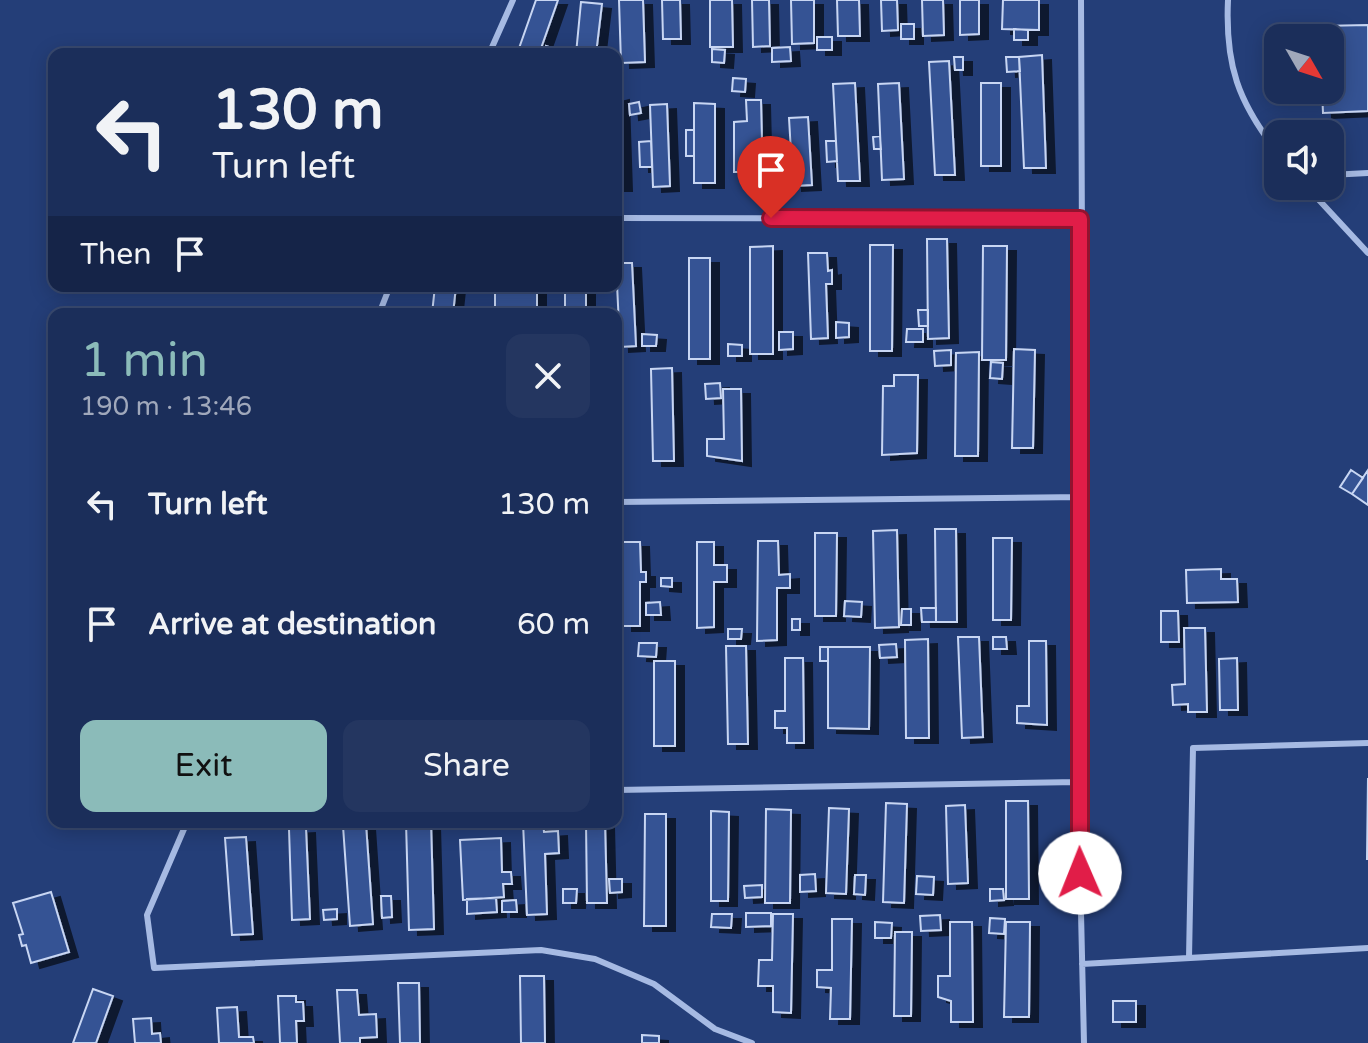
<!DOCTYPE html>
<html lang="en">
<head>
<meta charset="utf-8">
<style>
  body { margin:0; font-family:"Varela Round",sans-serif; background:#243660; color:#f1f3f6; height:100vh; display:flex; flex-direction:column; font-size:30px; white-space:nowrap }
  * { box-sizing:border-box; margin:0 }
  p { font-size:26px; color:#a0a8bb }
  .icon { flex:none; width:44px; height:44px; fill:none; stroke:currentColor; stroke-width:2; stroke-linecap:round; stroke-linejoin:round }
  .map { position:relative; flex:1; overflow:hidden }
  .panel { position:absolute; left:48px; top:308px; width:574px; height:520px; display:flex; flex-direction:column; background:#1b2e5a; border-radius:16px; box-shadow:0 4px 20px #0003,0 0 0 2px #394a70 }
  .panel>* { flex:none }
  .top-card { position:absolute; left:48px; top:48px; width:574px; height:244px; border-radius:16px; box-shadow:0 4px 20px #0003,0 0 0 2px #394a70; background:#1b2e5a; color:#f1f3f6; overflow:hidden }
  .needle { width:52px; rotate:129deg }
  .buttons { position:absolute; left:1264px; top:24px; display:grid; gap:16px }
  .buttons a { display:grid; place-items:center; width:80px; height:80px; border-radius:16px; background:#1b2e5a; box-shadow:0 4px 20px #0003,0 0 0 2px #394a70; font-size:40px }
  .pin { position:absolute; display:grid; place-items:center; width:68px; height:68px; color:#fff; margin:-82px -34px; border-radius:50% 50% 50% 0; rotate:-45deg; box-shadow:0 0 8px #0007 }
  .pin .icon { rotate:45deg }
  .me { position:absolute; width:88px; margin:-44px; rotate:359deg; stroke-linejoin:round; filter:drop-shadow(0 0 6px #0008) }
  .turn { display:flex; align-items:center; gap:28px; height:168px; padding:0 32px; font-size:36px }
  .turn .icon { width:104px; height:104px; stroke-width:2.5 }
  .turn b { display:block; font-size:56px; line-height:68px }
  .then { display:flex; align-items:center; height:76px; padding:0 32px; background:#0003; gap:16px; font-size:30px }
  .round { display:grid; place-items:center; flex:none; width:84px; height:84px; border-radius:16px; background:#243660 }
  .head { display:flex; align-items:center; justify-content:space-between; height:136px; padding:0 32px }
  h1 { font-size:48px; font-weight:600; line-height:60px; color:#8bbbb9 }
  .button { display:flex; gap:16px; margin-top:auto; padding:16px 32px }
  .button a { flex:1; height:92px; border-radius:16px; background:#8bbbb9; color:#111; font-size:32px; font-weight:600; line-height:92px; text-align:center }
  .button a+a { background:#243660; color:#f1f3f6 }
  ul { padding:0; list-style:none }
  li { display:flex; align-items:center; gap:24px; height:120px; padding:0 32px }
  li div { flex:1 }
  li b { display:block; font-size:30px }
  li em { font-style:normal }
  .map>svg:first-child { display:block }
  .building { fill:#355394; stroke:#c8d6f3; stroke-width:2; filter:url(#shadow) }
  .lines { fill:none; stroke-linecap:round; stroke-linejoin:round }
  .service { stroke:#a6bae3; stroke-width:6 }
  .route-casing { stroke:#92132f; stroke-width:20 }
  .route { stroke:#e11d48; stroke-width:14 }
</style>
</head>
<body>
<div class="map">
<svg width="1368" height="1043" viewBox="0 0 1368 1043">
  <defs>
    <filter id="shadow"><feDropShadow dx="9" dy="5" stdDeviation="0" flood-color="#0009"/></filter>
  </defs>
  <rect width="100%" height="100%" fill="#243e78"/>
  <path class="building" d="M536,0H558L539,54H517Z
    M619,0H643L645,62L621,63Z
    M662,0H680L681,39H663Z
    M710,0H732L733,47H710Z
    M752,0H769L770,46L753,47Z
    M791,0H814V43L792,44Z
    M837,0H859L860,36H838Z
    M881,0H897L898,30L882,31Z
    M922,0H943L944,35L923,36Z
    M960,0H979V34L960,35Z
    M1003,0H1039V30L1002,29Z
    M581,2L602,4L596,54H576Z
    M901,24H914V39H901Z
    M1368,25V111L1323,113L1322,90H1330V38H1320V26Z
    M1014,29L1028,30V40H1014Z
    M817,37H832V50H817Z
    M546,46L560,51L559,54H544Z
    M790,47L791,61L772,62V48Z
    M712,49L725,50L724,63L712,62Z
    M1042,55L1046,168H1024L1019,57Z
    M954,57H963V70H955Z
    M1006,57H1019L1020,71L1007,72Z
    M949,61L955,175H935L929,62Z
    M733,78L746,79L745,92L732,91Z
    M855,83L860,181H838L833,84Z
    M899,83L904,179L882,180L878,84Z
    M981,83H1001V166H981Z
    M620,95L623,186H616V96Z
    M746,100H761L763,181H751V172H734V122L747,121Z
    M639,102L641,113L630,115L629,104Z
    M694,103L715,104V183H694Z
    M667,104L670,186L653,187L650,105Z
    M808,117L812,185L793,186L789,118Z
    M686,130H694V156H686Z
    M880,136L881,149H874L873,137Z
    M651,141L652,167H640L639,142Z
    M826,141H836L837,161L827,162Z
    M927,239H947L949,338L928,339Z
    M870,245H893L892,351H870Z
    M773,246V354H750V247Z
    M983,246H1007L1006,360H982Z
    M808,253H827L828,271L832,270V284H826L828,338L811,339Z
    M689,258H710V359H689Z
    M616,263H632L636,346L620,347Z
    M435,286H456L453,314H432Z
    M495,286H537V314H495Z
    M565,286H586V314H565Z
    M918,310H928V326H919Z
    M836,322L849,323V337L836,338Z
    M907,329H923V342H906Z
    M779,332H793V349L779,350Z
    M642,334L657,335L656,346H642Z
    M728,344L742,345V356H728Z
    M1014,349L1035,350L1033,448H1012Z
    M951,350V365L935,366L934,351Z
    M979,352L978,456H955L956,353Z
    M991,362L1003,363L1002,379L990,378Z
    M672,368L674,461H653L651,369Z
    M894,375H918L917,453L882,455L883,386H894Z
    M720,383L721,398L706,399L705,384Z
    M723,389H741L742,461L707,456V439H724Z
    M1351,470L1363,478L1352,494L1340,487Z
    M1368,470V505L1352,494Z
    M935,529H956L957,622H936Z
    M897,530L899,627L875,628L873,531Z
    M815,533H837L836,616H815Z
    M993,538H1012L1011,620H993Z
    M758,541H778L779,575L790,574V588H777V640L757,641Z
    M623,542H640L641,572H646V582H640V626H623Z
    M697,542H714V565H727V582H714V627L697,628Z
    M1221,569V579H1237L1238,602L1187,603L1186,570Z
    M661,578H672V587L661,586Z
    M845,601L862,602L861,617L844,616Z
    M660,602L661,615H646V603Z
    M921,608H936V622H922Z
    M902,609H911V625H901Z
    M1161,611H1178L1179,642H1161Z
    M792,619H800V630H792Z
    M1184,628H1205L1207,712H1188V704L1173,705L1172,685L1185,684Z
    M728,629H742L741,639H728Z
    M958,637H979L983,737L962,738Z
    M993,637H1006L1007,649H993Z
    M928,639L929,738H906L905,640Z
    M1029,641H1046L1047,725L1017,723V706H1029Z
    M639,643H657L656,657L638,656Z
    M896,644L897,657L880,658L879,645Z
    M726,646H746L748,744H728Z
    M820,647H828V661H820Z
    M828,647H870L869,729L828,728Z
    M785,658H803L804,743H787V728H775V711H785Z
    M1237,658L1238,710H1220L1219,659Z
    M654,661H675V746H654Z
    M1368,778V859H1367Z
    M1006,801H1028L1029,899H1006Z
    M886,803L907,804L904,903L883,902Z
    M965,805L968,883L948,884L946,806Z
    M829,808L849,809L846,894L826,893Z
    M766,809L791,810L790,903H765Z
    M711,811L729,812L728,901H711Z
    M645,814H666V926H644Z
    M406,822H431L434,929L409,930Z
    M523,822H543L544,832L558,831L559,853L545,854L547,914L527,915Z
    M586,822H605L607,903H587Z
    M366,824L373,924L350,926L343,826Z
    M306,828L310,919L292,920L289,829Z
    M246,837L253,934L232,935L225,838Z
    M501,838L502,872H511L512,884H503L504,897L463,900L460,840Z
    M815,874L816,891L800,892V875Z
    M855,875H866L865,895L854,894Z
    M917,876L934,877L933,895L916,894Z
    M609,879H622V892L610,893Z
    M762,885V897L745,898L744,886Z
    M563,889H577L576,903H563Z
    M990,889H1003L1004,900L990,901Z
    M51,892L69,952L31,963L26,945L22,946L19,935L23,934L13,903Z
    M381,896H391L392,917L382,918Z
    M496,898L497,912L467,914V899Z
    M516,900L517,912H502V901Z
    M337,909V919L324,920L323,910Z
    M746,913H771V926L746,927Z
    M712,914H732L731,928L711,927Z
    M773,914H793L791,1013L773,1012V986H758L759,960H772Z
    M940,915L941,930L921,931L920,916Z
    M990,918L1005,919L1004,934L989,933Z
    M832,919H852L850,1019H830L831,988L817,987V970H832Z
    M875,922L892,923L891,938H875Z
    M950,922H972L973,1022H951V1001L938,997V976H950Z
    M1006,922H1030L1029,1017H1004Z
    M895,932H912L911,1016H894Z
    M520,976H544L545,1043H521Z
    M398,983H419L420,1043H400Z
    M93,989L113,996L96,1043H73Z
    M337,990H357L359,1015L376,1014L377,1037L360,1038V1043H340Z
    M278,996H296V1002H303L304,1021H296L297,1043H280Z
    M1113,1001H1136V1022H1113Z
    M237,1007L239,1037H253L254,1043H219L217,1008Z
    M151,1018L152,1034L160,1033L161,1043H135L133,1019Z
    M642,1035L659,1036V1043H642Z"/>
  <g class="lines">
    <path class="service" d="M1081,0L1083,497L1078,782L1084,1043
      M1228,0C1225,65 1238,102 1278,153
      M489,54L513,0
      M1330,175L1368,173
      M1306,186L1368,253
      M616,218L1080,219
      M379,314L390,286
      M616,502L1083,497
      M616,790L1078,782
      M187,822L147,915L154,968L541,950L595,959L654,984L715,1029L752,1043
      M1189,958L1193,748L1368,743
      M1082,964L1368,948"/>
  </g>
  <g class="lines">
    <defs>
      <path id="route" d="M771,218L1080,219V873"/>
    </defs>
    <use href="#route" class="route-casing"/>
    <use href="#route" class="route"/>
  </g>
</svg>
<div class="buttons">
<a><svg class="needle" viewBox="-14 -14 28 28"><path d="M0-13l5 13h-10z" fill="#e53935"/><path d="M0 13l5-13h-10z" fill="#a0a8bb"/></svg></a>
<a><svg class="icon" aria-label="sound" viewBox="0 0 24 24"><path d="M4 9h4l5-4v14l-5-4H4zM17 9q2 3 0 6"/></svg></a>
</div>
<div class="pin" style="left:771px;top:218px;background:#d93025"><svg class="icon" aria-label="arrive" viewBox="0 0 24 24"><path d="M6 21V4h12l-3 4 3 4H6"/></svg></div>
<svg class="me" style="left:1080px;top:873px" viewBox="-20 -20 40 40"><circle r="19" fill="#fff"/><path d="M0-13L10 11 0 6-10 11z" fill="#e11d48"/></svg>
<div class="top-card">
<div class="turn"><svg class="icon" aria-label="left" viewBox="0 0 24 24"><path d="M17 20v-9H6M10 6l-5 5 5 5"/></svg><div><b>130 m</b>Turn left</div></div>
<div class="then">Then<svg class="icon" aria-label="arrive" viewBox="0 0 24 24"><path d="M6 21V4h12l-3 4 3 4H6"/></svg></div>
</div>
<section class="panel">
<div class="head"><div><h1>1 min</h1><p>190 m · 13:46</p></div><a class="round"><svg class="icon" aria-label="close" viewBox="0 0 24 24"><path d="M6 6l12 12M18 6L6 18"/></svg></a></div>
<ul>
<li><svg class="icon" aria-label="left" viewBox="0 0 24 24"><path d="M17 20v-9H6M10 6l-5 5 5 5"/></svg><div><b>Turn left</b></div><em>130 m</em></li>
<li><svg class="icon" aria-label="arrive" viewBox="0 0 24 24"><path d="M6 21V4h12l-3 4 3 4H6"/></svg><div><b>Arrive at destination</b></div><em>60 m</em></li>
</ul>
<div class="button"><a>Exit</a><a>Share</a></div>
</section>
</div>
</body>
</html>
